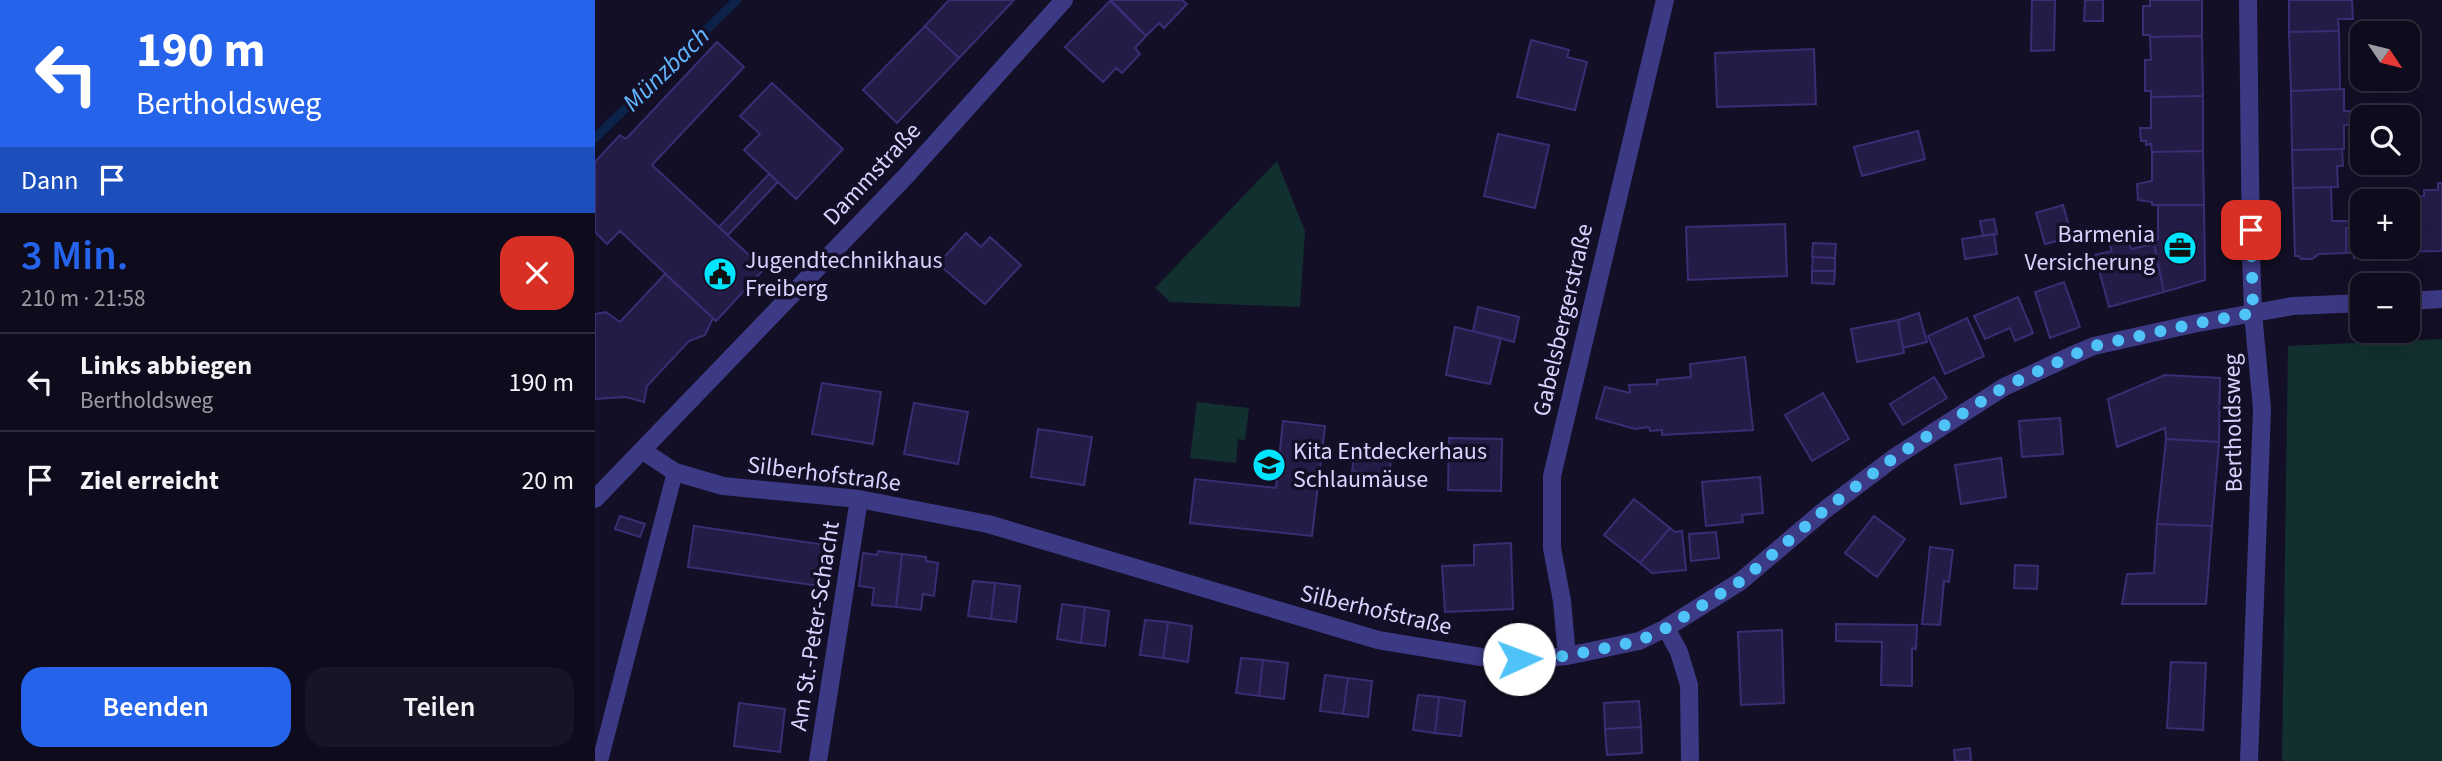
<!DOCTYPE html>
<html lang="de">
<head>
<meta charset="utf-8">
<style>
  body { margin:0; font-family:"Source Sans 3",sans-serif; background:#171425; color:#f1f3f6; height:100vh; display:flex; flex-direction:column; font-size:26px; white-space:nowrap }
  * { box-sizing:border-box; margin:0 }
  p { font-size:23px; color:#9b9ba3 }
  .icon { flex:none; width:38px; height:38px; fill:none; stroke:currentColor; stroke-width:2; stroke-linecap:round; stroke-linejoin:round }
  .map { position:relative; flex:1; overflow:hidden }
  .sheet { display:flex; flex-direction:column; background:#0e0b1c; width:595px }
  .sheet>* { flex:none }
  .banner { background:#2563eb; color:#fff; overflow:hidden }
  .needle { width:46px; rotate:125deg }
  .buttons { position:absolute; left:1755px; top:21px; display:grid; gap:14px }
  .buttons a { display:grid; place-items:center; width:70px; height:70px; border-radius:14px; background:#0e0b1c; box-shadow:0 7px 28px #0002,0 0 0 2px #2e2b3b; font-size:35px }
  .pin { position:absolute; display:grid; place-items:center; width:60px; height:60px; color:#fff; margin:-30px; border-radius:14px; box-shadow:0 4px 10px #0006 }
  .me { position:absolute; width:77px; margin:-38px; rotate:88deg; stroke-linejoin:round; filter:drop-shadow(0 0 5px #0008) }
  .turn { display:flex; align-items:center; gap:24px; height:147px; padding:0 21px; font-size:32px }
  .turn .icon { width:91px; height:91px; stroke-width:2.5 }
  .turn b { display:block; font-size:49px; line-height:60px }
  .then { display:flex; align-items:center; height:66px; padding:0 21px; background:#0003; gap:14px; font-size:26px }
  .round { display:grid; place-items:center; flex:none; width:74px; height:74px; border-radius:21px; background:#171425 }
  .overview { display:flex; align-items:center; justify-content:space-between; height:119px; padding:0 21px }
  h1 { font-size:42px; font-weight:600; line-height:52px; color:#2563eb }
  .primary-button { display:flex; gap:14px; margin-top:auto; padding:14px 21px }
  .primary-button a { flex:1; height:80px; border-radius:21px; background:#2563eb; color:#fff; font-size:28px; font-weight:600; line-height:80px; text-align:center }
  .primary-button a+a { background:#171425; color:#f1f3f6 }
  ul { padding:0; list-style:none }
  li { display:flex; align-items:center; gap:21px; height:98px; padding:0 21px; border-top:2px solid #2e2b3b }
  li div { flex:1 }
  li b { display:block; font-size:26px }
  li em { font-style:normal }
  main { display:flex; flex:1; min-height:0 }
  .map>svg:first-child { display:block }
  .green { fill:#12302f }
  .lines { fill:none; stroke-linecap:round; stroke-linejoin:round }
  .stream { stroke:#0c2248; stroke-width:9 }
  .building { fill:#241b47; stroke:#3b2d73; stroke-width:2 }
  .service { stroke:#3d3a85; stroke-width:16 }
  .minor { stroke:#3d3a85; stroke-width:18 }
  .route { stroke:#4fc3f7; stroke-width:12; stroke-dasharray:0 21.6 }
  .labels { text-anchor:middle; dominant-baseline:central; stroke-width:7; stroke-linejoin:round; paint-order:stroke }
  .street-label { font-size:24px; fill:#d9d4ff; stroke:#130f26 }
  .poi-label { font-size:24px; fill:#d9d4ff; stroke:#130f26; text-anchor:start }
  .water-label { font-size:26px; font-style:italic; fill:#62b6ff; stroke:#130f26 }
</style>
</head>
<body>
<main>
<section class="sheet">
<div class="banner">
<div class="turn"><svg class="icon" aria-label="left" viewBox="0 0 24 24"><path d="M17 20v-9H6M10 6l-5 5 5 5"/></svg><div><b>190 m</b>Bertholdsweg</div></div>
<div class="then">Dann<svg class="icon" aria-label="arrive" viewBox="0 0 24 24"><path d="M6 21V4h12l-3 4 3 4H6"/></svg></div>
</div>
<div class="overview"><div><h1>3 Min.</h1><p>210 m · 21:58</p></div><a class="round" style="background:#d93025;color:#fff"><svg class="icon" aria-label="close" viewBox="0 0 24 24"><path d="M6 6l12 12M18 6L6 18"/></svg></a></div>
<ul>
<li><svg class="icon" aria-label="left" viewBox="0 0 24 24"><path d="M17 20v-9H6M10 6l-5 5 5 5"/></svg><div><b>Links abbiegen</b><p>Bertholdsweg</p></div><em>190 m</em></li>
<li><svg class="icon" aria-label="arrive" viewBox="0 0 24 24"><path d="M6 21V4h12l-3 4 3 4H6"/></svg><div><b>Ziel erreicht</b></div><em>20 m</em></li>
</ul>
<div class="primary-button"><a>Beenden</a><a>Teilen</a></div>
</section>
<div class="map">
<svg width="1847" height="761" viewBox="0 0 1847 761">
  <rect width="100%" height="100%" fill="#130f26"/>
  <path class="green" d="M682,161L710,231L705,307L575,302L560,288Z
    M1847,339V761H1687L1693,346Z
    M602,402L654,408L650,440L643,439L641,463L595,458Z"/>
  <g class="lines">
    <path class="stream" d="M0,138L142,0"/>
  </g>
  <path class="building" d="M354,0H419L364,58L330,26Z
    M516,0H587L592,4L569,28L564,23L551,36Z
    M1437,0H1460L1459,50L1436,51Z
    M1490,0H1508V21H1489Z
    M1555,0H1607V36L1555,37V35H1548V6H1555Z
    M1694,0H1757L1758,19H1743L1744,31L1694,32Z
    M515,1L551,36L540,48L545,54L527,73L521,68L508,82L470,47Z
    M330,26L364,58L302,123L268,90Z
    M1744,31L1745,89L1696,91L1694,32Z
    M1607,36L1608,96L1556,97V91H1550V60H1556L1555,37Z
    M936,40L974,50L972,57L992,62L980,110L922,97Z
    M122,42L149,67L57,165L169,269L121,321L25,231L12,244L0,232V162L25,135L31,139Z
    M1219,49L1221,104L1122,107L1120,53Z
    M177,83L248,149L201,199L149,150L165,134L145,116Z
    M1749,89V111H1764L1765,124L1749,125V149L1697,150L1696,91Z
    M1608,96V151L1557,152L1556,144L1551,145V141H1546L1545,128H1556V97Z
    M1323,131L1330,159L1267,176L1259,147Z
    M903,134L954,145L940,208L889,196Z
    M1747,149L1748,166H1742L1743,187L1698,188L1697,150Z
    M1608,151L1609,205H1557V202L1543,200L1542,184L1557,181V152Z
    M174,174L183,182L133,235L124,227Z
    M1843,183H1847V251L1789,252V258H1759V253H1751V228H1758V213H1768V247H1813V201H1796V197L1829,196V190H1843Z
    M1736,187L1737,221H1758V228H1751V253L1724,254L1717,259H1706L1704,256H1700L1698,188Z
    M1468,205L1477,237L1450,244L1441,213Z
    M1563,205H1609L1610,280L1569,292L1559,244L1563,239Z
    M1399,219L1402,234L1388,236L1385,221Z
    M1190,224L1192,276L1093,280L1091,227Z
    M1531,231L1536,249L1559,244L1569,292L1514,307L1500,255L1517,251L1512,236Z
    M371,233L386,247L395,237L426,265L390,304L343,264Z
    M1399,234L1402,254L1370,259L1367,239Z
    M1218,243L1241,244L1240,258L1217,257Z
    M1218,257L1240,258V271H1217Z
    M1217,271H1240L1239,284L1217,283Z
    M70,274L118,318L110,335L94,341L52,386L49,402L31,397L0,399V314L11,312L25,322Z
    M1469,282L1485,327L1455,338L1440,292Z
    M1423,297L1438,333L1420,341L1415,328L1390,339L1379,316Z
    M883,307L924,317L919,342L878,331Z
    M1324,313L1332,342L1308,348L1303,320Z
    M1372,318L1389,356L1350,374L1333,336Z
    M1303,320L1309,353L1262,362L1256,329Z
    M860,327L906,338L895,384L851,375Z
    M1150,357L1158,430L1067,435V430L1055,431L1054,427L1040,429L1001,418L1010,387L1035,393L1034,385L1062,384V380L1096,377L1095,364Z
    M1570,375L1625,378L1624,442L1571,439L1570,428L1522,447L1513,399Z
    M1339,377L1352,398L1308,425L1295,404Z
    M227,383L286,392L278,444L217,434Z
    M1228,393L1254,439L1217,461L1190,415Z
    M319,403L373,412L363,464L309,454Z
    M1465,418L1468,454L1427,457L1424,421Z
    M688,421L730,426L717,536L595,523L600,479L681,488Z
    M443,429L497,437L489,485L436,477Z
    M854,438L907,439L906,491L853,490Z
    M1571,439L1624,442L1617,526L1562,524Z
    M759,456L796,460L794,475L757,471Z
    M1406,458L1411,497L1366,504L1360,465Z
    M1165,477L1168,513L1147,515L1148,522L1111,526L1107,482Z
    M1039,499L1075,528L1045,563L1009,535Z
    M25,516L50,524L45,537L20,529Z
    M1279,516L1310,539L1282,577L1250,553Z
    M1562,524L1617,526L1611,604H1527L1532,574L1559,573Z
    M99,526L231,545L225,586L93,567Z
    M1075,528L1080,532L1087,531L1091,570L1057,573L1045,563Z
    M1121,532L1124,558L1096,561L1094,534Z
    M916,543L918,609L850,612L847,566L879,565V545Z
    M1335,547L1358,550L1354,582L1349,581L1345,625L1327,624Z
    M283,551L307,554L301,607L277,605L279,588L264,586L268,553L282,555Z
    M307,554L331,557V561L343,563L339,596L328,594L326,610L301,607Z
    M1420,565L1443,566L1442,589L1419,588Z
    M378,581L400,583L396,619L373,616Z
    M400,583L425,586L421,622L396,619Z
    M467,604L490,607L486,643L462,639Z
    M490,607L514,611L510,646L486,643Z
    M550,620L573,622L568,658L545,655Z
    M573,622L597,626L593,662L568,658Z
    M1241,624L1322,625L1321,649L1317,648V686L1286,685L1287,642L1241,641Z
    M1187,630L1189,703L1146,705L1143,632Z
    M646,658L668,660L664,696L641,693Z
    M668,660L693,663L689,699L664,696Z
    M1576,662L1611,663L1608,730L1572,728Z
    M730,675L753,678L748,714L725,711Z
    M753,678L777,681L773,717L748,714Z
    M823,695L844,697L840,733L818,730Z
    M844,697L870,701L866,736L840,733Z
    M1044,701L1046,727L1010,729L1009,703Z
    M144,703L190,709L185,752L139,746Z
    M1046,727L1047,753L1012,755L1010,729Z
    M1375,748L1376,761H1360L1359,750Z"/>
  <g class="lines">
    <path class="service" d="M5,761L80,472"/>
    <path class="minor" d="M1653,0L1656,255L1658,313L1667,409L1654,761
      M1813,301L1847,299
      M48,451L80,472L128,486L264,499L393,524L783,640L886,657L942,659L972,656L1044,641L1071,628L1146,581L1231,509L1300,457L1409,387L1480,354L1499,346L1598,324L1698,306L1768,303
      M0,499L311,176L469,0
      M1071,628L1084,652L1094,685L1095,761
      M972,656L967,601L957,548V476L1070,0
      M223,761L264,499"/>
  </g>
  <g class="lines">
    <path class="route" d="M924,659L972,656L1044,641L1071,628L1146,581L1231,509L1300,457L1409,387L1480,354L1499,346L1598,324L1658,313L1656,230"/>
  </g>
  <defs>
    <symbol id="office-disc" viewBox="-11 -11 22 22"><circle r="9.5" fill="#00e5ff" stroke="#130f26"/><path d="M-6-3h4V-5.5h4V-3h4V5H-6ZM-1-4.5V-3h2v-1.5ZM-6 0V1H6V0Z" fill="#111"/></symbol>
    <symbol id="civic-disc" viewBox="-11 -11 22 22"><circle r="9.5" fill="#00e5ff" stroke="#130f26"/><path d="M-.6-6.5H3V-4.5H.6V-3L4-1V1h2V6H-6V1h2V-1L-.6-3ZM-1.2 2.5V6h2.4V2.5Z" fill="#111"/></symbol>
    <symbol id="school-disc" viewBox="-11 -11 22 22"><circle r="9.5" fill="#00e5ff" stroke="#130f26"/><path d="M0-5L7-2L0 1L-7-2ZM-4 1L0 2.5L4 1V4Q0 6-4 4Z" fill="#111"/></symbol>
  </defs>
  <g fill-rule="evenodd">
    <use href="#office-disc" x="1566" y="229" width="38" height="38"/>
    <use href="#civic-disc" x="106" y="255" width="38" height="38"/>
    <use href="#school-disc" x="655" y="446" width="38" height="38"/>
  </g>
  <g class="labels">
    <g class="street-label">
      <text transform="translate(277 174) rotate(-47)">Dammstraße</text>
      <text transform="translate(968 320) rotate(-77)">Gabelsbergerstraße</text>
      <text transform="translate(1638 423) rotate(-91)">Bertholdsweg</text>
      <text transform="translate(229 474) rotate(7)">Silberhofstraße</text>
      <text transform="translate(781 610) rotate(13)">Silberhofstraße</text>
      <text transform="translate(220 626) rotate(-81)">Am St.-Peter-Schacht</text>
    </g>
    <g class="poi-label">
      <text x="1560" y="234" text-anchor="end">Barmenia<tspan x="1560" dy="28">Versicherung</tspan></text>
      <text x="150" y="260">Jugendtechnikhaus<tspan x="150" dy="28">Freiberg</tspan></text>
      <text x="698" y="451">Kita Entdeckerhaus<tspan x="698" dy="28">Schlaumäuse</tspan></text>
    </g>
    <g class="water-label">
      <text transform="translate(71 69) rotate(-44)">Münzbach</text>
    </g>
  </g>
</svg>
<div class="buttons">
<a><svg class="needle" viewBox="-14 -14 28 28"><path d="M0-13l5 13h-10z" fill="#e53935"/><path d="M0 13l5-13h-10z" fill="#9b9ba3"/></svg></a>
<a><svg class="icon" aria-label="search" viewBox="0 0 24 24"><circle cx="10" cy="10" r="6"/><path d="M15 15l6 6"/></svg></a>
<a>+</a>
<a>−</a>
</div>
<div class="pin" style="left:1656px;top:230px;background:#d93025"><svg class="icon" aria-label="arrive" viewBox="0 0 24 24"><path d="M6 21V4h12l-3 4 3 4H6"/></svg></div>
<svg class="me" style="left:924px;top:659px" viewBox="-20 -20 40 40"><circle r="19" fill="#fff"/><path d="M0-13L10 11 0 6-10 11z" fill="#4fc3f7"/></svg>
</div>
</main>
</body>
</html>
